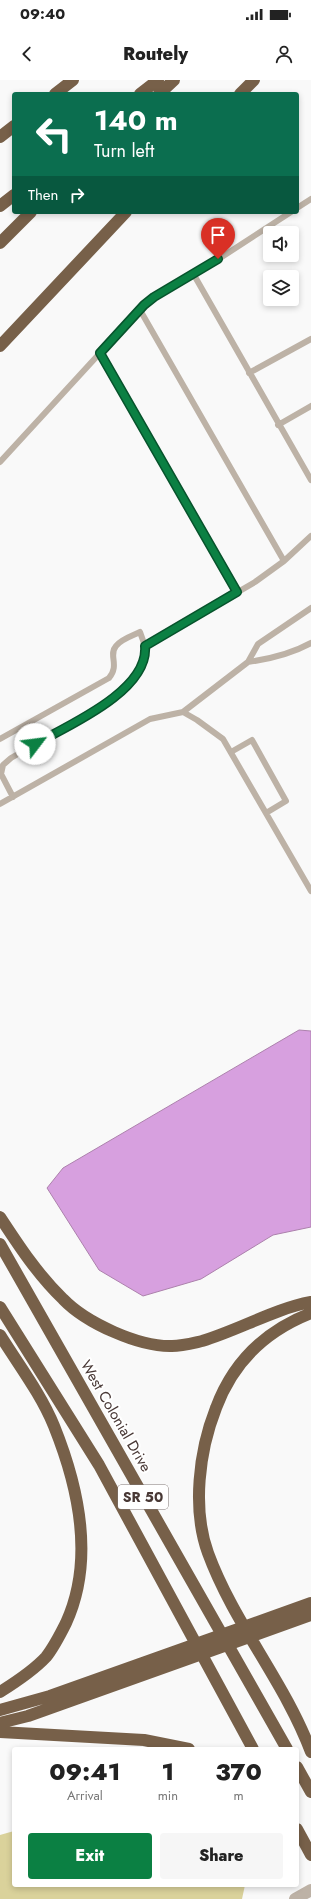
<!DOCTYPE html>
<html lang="en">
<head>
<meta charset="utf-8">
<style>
  body { margin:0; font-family:Jost,sans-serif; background:#f6f6f6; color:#222; height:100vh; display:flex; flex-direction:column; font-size:15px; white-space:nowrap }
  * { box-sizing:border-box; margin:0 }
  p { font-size:13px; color:#767676 }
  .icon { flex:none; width:22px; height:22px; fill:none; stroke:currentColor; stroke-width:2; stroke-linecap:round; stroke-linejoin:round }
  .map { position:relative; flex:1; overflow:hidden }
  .sheet { position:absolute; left:12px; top:1667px; width:287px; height:140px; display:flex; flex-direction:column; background:#fff; border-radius:4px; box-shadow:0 2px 6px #0003 }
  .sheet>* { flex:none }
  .hud { position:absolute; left:12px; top:12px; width:287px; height:122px; border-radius:4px; box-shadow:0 2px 6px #0003; background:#0b6e4f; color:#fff; overflow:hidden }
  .tools { position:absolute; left:263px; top:146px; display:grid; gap:8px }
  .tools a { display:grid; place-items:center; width:36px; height:36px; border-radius:4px; background:#fff; box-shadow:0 2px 6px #0003; font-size:20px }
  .pin { position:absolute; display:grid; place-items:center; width:34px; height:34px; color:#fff; margin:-41px -17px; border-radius:50% 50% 50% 0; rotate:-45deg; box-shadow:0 0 4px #0007 }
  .pin .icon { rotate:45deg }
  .me { position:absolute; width:44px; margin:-22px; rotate:60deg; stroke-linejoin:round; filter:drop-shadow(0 0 3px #0008) }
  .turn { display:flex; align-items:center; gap:14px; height:84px; padding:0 16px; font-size:18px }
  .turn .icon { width:52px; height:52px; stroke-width:2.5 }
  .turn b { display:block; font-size:28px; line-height:34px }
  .then { display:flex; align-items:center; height:38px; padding:0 16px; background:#0003; gap:8px; font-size:15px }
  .eta { display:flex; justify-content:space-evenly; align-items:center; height:68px; text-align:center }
  .eta b { font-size:24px; font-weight:800; line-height:28px }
  .button { display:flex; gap:8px; margin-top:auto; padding:8px 16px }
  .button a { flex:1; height:46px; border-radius:4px; background:#0b8043; color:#fff; font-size:16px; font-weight:800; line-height:46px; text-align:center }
  .button a+a { background:#f6f6f6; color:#222 }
  .status { display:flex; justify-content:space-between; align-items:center; height:28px; padding:0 20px; background:#fff; direction:ltr }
  .status svg { height:11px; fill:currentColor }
  header { display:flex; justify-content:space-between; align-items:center; height:52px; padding:0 16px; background:#fff; font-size:18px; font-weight:800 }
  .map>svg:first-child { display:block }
  .green { fill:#dad29b }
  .water { fill:#d7a0df; stroke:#ac81ac }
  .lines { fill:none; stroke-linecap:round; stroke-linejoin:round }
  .lane { stroke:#bdb2a6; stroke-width:6 }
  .street { stroke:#bdb2a6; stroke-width:12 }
  .highway { stroke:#776049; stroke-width:12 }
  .route-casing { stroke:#07532c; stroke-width:10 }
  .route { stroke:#0b8043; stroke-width:7 }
  .labels { text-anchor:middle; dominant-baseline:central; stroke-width:4; stroke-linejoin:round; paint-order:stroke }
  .shield { fill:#fff; stroke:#7f7472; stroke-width:1 }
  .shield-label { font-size:14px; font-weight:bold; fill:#483835 }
  .street-label { font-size:15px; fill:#483835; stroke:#fff }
</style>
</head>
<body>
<div class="status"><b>09:40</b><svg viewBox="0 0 49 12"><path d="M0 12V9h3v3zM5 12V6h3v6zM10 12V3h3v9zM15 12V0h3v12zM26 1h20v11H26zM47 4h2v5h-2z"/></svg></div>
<header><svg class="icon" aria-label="back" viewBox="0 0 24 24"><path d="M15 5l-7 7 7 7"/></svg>Routely<svg class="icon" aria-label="person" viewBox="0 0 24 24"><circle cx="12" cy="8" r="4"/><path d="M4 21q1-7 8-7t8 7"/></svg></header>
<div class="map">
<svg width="311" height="1819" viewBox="0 0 311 1819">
  <rect width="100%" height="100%" fill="#f9f9f9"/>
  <path class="green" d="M14,1751V1805H245L242,1819H0V1755Z"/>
  <path class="water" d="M299,950L311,951V1147L273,1155L201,1199L143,1216L99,1190L47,1108L63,1088Z"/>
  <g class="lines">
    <path class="lane" d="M297,128L311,119
      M291,132L194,195L311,400
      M140,230L284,481
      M100,273L237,512
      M249,293L311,259
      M278,345L311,326
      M0,382L144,225L163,211L194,195
      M311,528L258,564L248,582C270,579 291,574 311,563
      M145,566L255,502L284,481L311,456
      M183,632L248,582
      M0,659L109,598C120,585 108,575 116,566C121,559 132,556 140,552L145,566V576L137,594L125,610L108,622L11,678L3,685L1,694L13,717
      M231,672L252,660L286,721L266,733
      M0,724L150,639L183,632L197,640L223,659L311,811"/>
    <path class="street" d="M295,1819L311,1810"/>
    <path class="highway" d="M55,14L73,0
      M140,14L158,0
      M159,14L174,0
      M240,14L254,0
      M0,57L14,46
      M0,126L14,115
      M0,163L31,132
      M0,266L126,132
      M0,1137C19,1166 38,1195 63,1219C86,1243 139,1267 172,1266C182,1266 193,1263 202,1261C239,1250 274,1229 311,1222
      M0,1164L287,1669
      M0,1227L99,1385L253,1669
      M311,1233C265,1251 233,1282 216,1328C199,1371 192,1429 208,1473C234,1544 285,1602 311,1672
      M0,1255C18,1284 41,1314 54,1346C79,1408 95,1480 66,1543C60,1555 54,1567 46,1577C33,1591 16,1602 0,1612
      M0,1630L50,1616L311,1523
      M0,1643L28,1636L311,1535
      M0,1652L144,1660L189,1669
      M297,1687L311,1712
      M297,1749L311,1775"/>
  </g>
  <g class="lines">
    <defs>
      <path id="route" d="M35,664C67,646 149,611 145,566L237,512L100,273L144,225L154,217L218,179"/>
    </defs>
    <use href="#route" class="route-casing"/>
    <use href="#route" class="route"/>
  </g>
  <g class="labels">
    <rect class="shield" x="118" y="1405" width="50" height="24" rx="3"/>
    <g class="shield-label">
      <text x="143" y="1417">SR 50</text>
    </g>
    <g class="street-label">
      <text transform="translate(116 1336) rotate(60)">West Colonial Drive</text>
    </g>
  </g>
</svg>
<div class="tools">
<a><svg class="icon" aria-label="sound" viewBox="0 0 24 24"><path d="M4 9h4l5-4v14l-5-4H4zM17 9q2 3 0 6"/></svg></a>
<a><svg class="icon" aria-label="layers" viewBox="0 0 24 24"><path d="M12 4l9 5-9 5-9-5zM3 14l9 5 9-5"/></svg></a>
</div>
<div class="pin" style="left:218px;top:179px;background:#d93025"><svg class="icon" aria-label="arrive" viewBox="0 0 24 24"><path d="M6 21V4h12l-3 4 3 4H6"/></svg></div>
<svg class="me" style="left:35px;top:664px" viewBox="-20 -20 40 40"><circle r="19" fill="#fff"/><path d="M0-13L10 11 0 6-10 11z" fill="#0b8043"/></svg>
<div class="hud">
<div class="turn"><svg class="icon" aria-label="left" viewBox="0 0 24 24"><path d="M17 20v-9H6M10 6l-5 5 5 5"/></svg><div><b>140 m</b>Turn left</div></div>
<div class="then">Then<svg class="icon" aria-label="right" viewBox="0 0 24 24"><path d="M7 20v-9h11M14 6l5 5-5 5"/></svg></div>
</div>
<section class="sheet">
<div class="eta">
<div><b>09:41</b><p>Arrival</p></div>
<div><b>1</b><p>min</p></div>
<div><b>370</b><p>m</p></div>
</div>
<div class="button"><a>Exit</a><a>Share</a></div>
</section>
</div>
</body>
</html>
